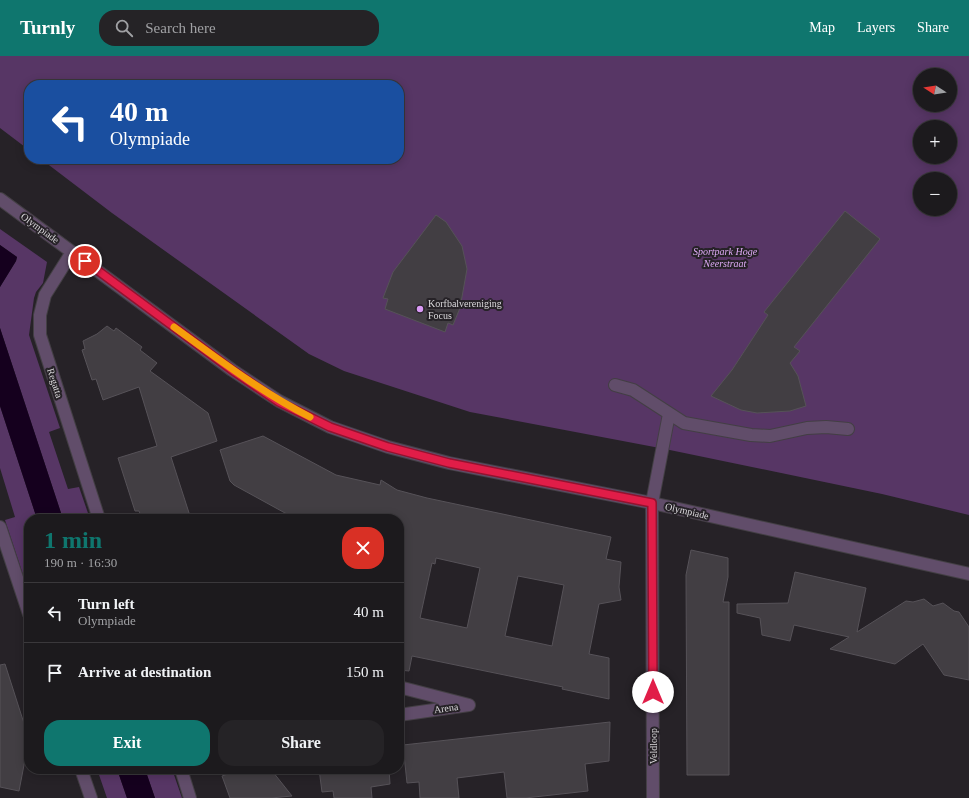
<!DOCTYPE html>
<html lang="en">
<head>
<meta charset="utf-8">
<style>
  body { margin:0; font-family:Georgia,serif; background:#252326; color:#f1f3f6; height:100vh; display:flex; flex-direction:column; font-size:15px; white-space:nowrap }
  * { box-sizing:border-box; margin:0 }
  p { font-size:13px; color:#a0a1a4 }
  .icon { flex:none; width:22px; height:22px; fill:none; stroke:currentColor; stroke-width:2; stroke-linecap:round; stroke-linejoin:round }
  .map { position:relative; flex:1; overflow:hidden }
  .drawer { position:absolute; left:24px; top:458px; width:380px; height:260px; display:flex; flex-direction:column; background:#1c1a1d; border-radius:16px; box-shadow:0 2px 10px #0003,0 0 0 1px #3a383b }
  .drawer>* { flex:none }
  .guide { position:absolute; left:24px; top:24px; width:380px; height:84px; border-radius:16px; box-shadow:0 2px 10px #0003,0 0 0 1px #3a383b; background:#1a4fa0; color:#fff; overflow:hidden }
  .needle { width:26px; rotate:282deg }
  .buttons { position:absolute; left:913px; top:12px; display:grid; gap:8px }
  .buttons a { display:grid; place-items:center; width:44px; height:44px; border-radius:50%; background:#1c1a1d; box-shadow:0 2px 10px #0003,0 0 0 1px #3a383b; font-size:20px }
  .pin { position:absolute; display:grid; place-items:center; width:34px; height:34px; color:#fff; margin:-17px; border:2px solid #fff; border-radius:50%; box-shadow:0 1px 4px #0007 }
  .me { position:absolute; width:44px; margin:-22px; rotate:0deg; stroke-linejoin:round; filter:drop-shadow(0 0 3px #0008) }
  .turn { display:flex; align-items:center; gap:14px; height:84px; padding:0 20px; font-size:18px }
  .turn .icon { width:52px; height:52px; stroke-width:2.5 }
  .turn b { display:block; font-size:28px; line-height:34px }
  .round { display:grid; place-items:center; flex:none; width:42px; height:42px; border-radius:16px; background:#252326 }
  .headline { display:flex; align-items:center; justify-content:space-between; height:68px; padding:0 20px }
  h1 { font-size:24px; font-weight:700; line-height:30px; color:#0f766e }
  .primary-button { display:flex; gap:8px; margin-top:auto; padding:8px 20px }
  .primary-button a { flex:1; height:46px; border-radius:16px; background:#0f766e; color:#fff; font-size:16px; font-weight:700; line-height:46px; text-align:center }
  .primary-button a+a { background:#252326; color:#f1f3f6 }
  ul { padding:0; list-style:none }
  li { display:flex; align-items:center; gap:12px; height:60px; padding:0 20px; border-top:1px solid #3a383b }
  li div { flex:1 }
  li b { display:block; font-size:15px }
  li em { font-style:normal }
  header { display:flex; align-items:center; gap:24px; box-sizing:border-box; height:56px; padding:0 20px; background:#0f766e; color:#fff }
  header strong { font-size:19px }
  nav { display:flex; gap:22px; margin-inline-start:auto; font-size:14px }
  .search { width:280px; height:36px; background:#252326; display:flex; align-items:center; gap:10px; box-sizing:border-box; padding:0 14px; border-radius:16px; color:#a0a1a4; font-size:15px }
  .map>svg:first-child { display:block }
  .green { fill:#573665; fill-rule:evenodd }
  .water { fill:#15001e }
  .building { fill:#423e43; stroke:#565258; fill-rule:evenodd }
  .lines { fill:none; stroke-linecap:round; stroke-linejoin:round }
  .minor-casing { stroke:#433f44; stroke-width:14 }
  .minor { stroke:#614d6a; stroke-width:12 }
  .route-casing { stroke:#92132f; stroke-width:10 }
  .route { stroke:#e11d48; stroke-width:7 }
  .slow { stroke:#f59e0b; stroke-width:7 }
  .poi-dot { fill:#da9af6; stroke:#262227; stroke-width:1.5 }
  .labels { text-anchor:middle; dominant-baseline:central; stroke-width:4; stroke-linejoin:round; paint-order:stroke }
  .street-label { font-size:10px; fill:#dbd9dc; stroke:#262227 }
  .park-label { font-size:10px; font-style:italic; fill:#dfabf7; stroke:#262227 }
  .poi-label { font-size:10px; fill:#dbd9dc; stroke:#262227; text-anchor:start }
</style>
</head>
<body>
<header>
<strong>Turnly</strong>
<div class="search"><svg class="icon" aria-label="search" viewBox="0 0 24 24"><circle cx="10" cy="10" r="6"/><path d="M15 15l6 6"/></svg>Search here</div>
<nav><a>Map</a><a>Layers</a><a>Share</a></nav>
</header>
<div class="map">
<svg width="969" height="742" viewBox="0 0 969 742">
  <rect width="100%" height="100%" fill="#262227"/>
  <path class="green" d="M0,0H969V459L882,438L665,393L470,356L344,315L309,298L112,157L41,103H399V29H29V94L0,72ZM920,19H950V49H920ZM920,71H950V101H920ZM920,123H950V153H920Z
    M0,173L47,206L43,227L36,236L34,242L29,279L60,372L49,376L68,433L79,431L90,463H63L0,272V231L16,205L17,201L0,189Z
    M0,350L37,463H29V537L5,464L15,461L0,412Z
    M97,713H117L127,742H107Z
    M145,713H172L182,742H155Z"/>
  <path class="water" d="M0,189L17,201L16,205L0,231Z
    M0,272L63,463H37L0,350Z
    M117,713H145L155,742H127Z"/>
  <path class="building" d="M845,155L880,183L794,291L800,295L790,307L798,320L806,350L790,355L757,357L741,354L711,340L732,314L768,259L764,256Z
    M436,159L446,166L462,190L467,213L460,252L453,269L448,267L445,276L385,253L388,243L383,242L393,216Z
    M107,270L114,275L116,272L142,291L140,294L157,307L150,315L208,357L217,385L171,401L191,463H142L139,455H135L118,402L157,390L139,331L103,344L96,323L92,324L82,294L85,293L83,285L97,278Z
    M263,380L336,419L380,429L381,424L397,434L427,442L611,481L606,503L621,506L619,531L621,544L599,548L589,598L609,602V643L562,633L563,631L412,600L409,615L399,614V463H296L234,429L230,425L220,394ZM436,502L480,512L467,572L420,562L432,507L435,508ZM518,520L564,529L552,590L505,580Z
    M691,494L728,502V521L723,546H729V719H687L686,519Z
    M795,516L866,532L857,576L906,545L913,546L924,543L933,550L943,547L954,555L959,556L969,571V624L944,619L923,588L895,608L830,593L849,581L821,575L794,569L790,585L762,579L760,562L737,557V548L788,547Z
    M5,608L29,683L19,735L0,731V609Z
    M610,666L609,705L585,708L588,735L525,742H507L504,716L457,722L459,742H420L419,726L407,727L403,689Z
    M242,713H266L273,716L292,740L271,742H230L222,720Z
    M319,713H389L390,728L371,731L372,742H334L333,735L322,736Z"/>
  <g class="lines">
    <defs>
      <path id="minor" d="M0,143L232,314L279,345L330,371L388,391L449,407L652,447L969,518
        M72,196L45,239L40,259V279L99,463
        M615,329L633,334L684,367L751,379L770,380L807,372L826,371L848,373
        M0,471L29,558
        M399,631L469,649L399,659
        M81,713L91,742
        M181,713L190,742
        M653,742L652,447L669,358"/>
    </defs>
    <use href="#minor" class="minor-casing"/>
    <use href="#minor" class="minor"/>
  </g>
  <g class="lines">
    <defs>
      <path id="route" d="M85,205L232,314L279,346L330,371L388,391L449,407L652,447L653,636"/>
    </defs>
    <use href="#route" class="route-casing"/>
    <use href="#route" class="route"/>
    <path class="slow" d="M174,271C218,303 261,336 310,361"/>
  </g>
  <circle class="poi-dot" cx="420" cy="253" r="4"/>
  <g class="labels">
    <g class="street-label">
      <text transform="translate(40 172) rotate(36)">Olympiade</text>
      <text transform="translate(55 327) rotate(72)">Regatta</text>
      <text transform="translate(687 455) rotate(13)">Olympiade</text>
      <text transform="translate(446 652) rotate(-8)">Arena</text>
      <text transform="translate(653 690) rotate(-90)">Veldloop</text>
    </g>
    <g class="park-label">
      <text x="725" y="195">Sportpark Hoge<tspan x="725" dy="12">Neerstraat</tspan></text>
    </g>
    <g class="poi-label">
      <text x="428" y="247">Korfbalvereniging<tspan x="428" dy="12">Focus</tspan></text>
    </g>
  </g>
</svg>
<div class="buttons">
<a><svg class="needle" viewBox="-14 -14 28 28"><path d="M0-13l5 13h-10z" fill="#e53935"/><path d="M0 13l5-13h-10z" fill="#a0a1a4"/></svg></a>
<a>+</a>
<a>−</a>
</div>
<div class="pin" style="left:85px;top:205px;background:#d93025"><svg class="icon" aria-label="arrive" viewBox="0 0 24 24"><path d="M6 21V4h12l-3 4 3 4H6"/></svg></div>
<svg class="me" style="left:653px;top:636px" viewBox="-20 -20 40 40"><circle r="19" fill="#fff"/><path d="M0-13L10 11 0 6-10 11z" fill="#e11d48"/></svg>
<div class="guide">
<div class="turn"><svg class="icon" aria-label="left" viewBox="0 0 24 24"><path d="M17 20v-9H6M10 6l-5 5 5 5"/></svg><div><b>40 m</b>Olympiade</div></div>
</div>
<section class="drawer">
<div class="headline"><div><h1>1 min</h1><p>190 m · 16:30</p></div><a class="round" style="background:#d93025;color:#fff"><svg class="icon" aria-label="close" viewBox="0 0 24 24"><path d="M6 6l12 12M18 6L6 18"/></svg></a></div>
<ul>
<li><svg class="icon" aria-label="left" viewBox="0 0 24 24"><path d="M17 20v-9H6M10 6l-5 5 5 5"/></svg><div><b>Turn left</b><p>Olympiade</p></div><em>40 m</em></li>
<li><svg class="icon" aria-label="arrive" viewBox="0 0 24 24"><path d="M6 21V4h12l-3 4 3 4H6"/></svg><div><b>Arrive at destination</b></div><em>150 m</em></li>
</ul>
<div class="primary-button"><a>Exit</a><a>Share</a></div>
</section>
</div>
</body>
</html>
